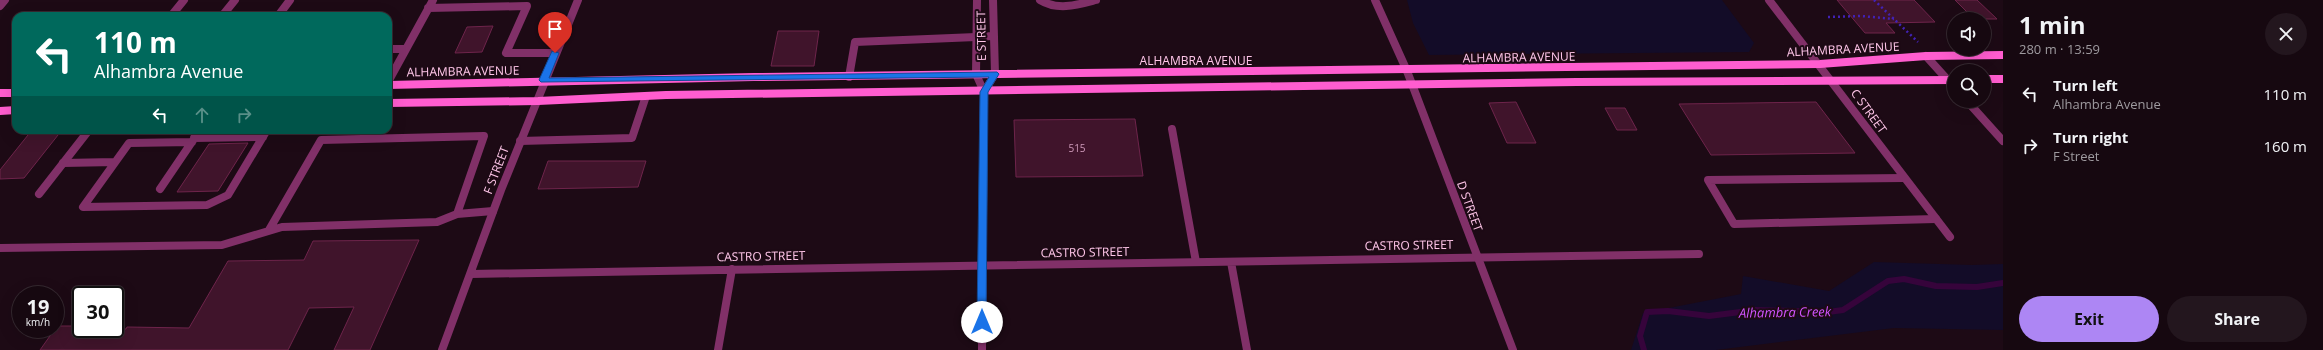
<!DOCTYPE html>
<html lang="en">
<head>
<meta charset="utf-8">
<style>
  body { margin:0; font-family:"Open Sans",sans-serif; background:#23161e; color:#f1f3f6; height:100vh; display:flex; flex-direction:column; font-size:15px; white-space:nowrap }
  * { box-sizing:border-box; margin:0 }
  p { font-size:13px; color:#9e9a9f }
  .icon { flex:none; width:22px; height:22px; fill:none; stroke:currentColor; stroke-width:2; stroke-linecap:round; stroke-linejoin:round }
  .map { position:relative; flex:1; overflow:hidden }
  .panel { display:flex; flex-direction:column; background:#160810; width:320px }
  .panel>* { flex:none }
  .hud { position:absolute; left:12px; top:12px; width:380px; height:122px; border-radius:12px; box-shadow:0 4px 16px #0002,0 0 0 1px #352930; background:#00695c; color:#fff; overflow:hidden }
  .tools { position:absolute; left:1947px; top:12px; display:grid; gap:8px }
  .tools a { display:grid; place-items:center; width:44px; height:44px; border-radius:50%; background:#160810; box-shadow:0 4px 16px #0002,0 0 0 1px #352930; font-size:20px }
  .speed { position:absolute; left:12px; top:286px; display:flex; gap:8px; font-size:20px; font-weight:700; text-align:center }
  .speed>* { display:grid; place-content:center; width:52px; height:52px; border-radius:50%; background:#160810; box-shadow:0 4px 16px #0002,0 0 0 1px #352930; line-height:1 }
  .speed small { font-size:10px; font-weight:400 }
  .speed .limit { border:2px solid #111; border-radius:6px; background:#fff; color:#111 }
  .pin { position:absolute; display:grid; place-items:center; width:34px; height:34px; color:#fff; margin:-41px -17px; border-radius:50% 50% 50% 0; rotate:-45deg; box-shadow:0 0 4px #0007 }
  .pin .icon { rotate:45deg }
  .me { position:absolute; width:44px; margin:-22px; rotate:0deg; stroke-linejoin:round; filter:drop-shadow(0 0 3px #0008) }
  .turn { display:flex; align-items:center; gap:14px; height:84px; padding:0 16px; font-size:18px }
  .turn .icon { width:52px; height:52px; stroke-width:2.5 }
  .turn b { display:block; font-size:28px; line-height:34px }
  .lanes { display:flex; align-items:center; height:38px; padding:0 16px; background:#0003; justify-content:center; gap:20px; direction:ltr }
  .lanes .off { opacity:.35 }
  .round { display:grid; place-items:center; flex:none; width:42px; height:42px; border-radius:21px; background:#23161e }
  .head { display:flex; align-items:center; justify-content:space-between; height:68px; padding:0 16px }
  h1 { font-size:24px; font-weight:700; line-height:30px }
  .action { display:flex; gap:8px; margin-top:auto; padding:8px 16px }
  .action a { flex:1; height:46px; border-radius:24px; background:#ad86f4; color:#111; font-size:16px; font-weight:700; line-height:46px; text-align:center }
  .action a+a { background:#23161e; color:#f1f3f6 }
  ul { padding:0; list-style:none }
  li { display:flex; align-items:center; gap:12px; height:52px; padding:0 16px }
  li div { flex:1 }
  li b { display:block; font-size:15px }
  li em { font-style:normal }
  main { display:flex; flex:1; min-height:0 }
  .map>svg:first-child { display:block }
  .green { fill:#130c28 }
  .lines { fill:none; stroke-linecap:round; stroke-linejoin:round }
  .stream { stroke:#36043b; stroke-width:6 }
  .building { fill:#40142b; stroke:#6e244b }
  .path { stroke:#4222b7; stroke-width:2.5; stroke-dasharray:2 3; stroke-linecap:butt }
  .service { stroke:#813068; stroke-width:8 }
  .minor { stroke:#813068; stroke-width:8 }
  .tertiary { stroke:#813068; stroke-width:8 }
  .secondary { stroke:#ff5dcf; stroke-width:8 }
  .route { fill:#1a73e8; stroke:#114b97 }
  .labels { text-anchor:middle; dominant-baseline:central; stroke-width:4; stroke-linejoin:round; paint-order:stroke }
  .number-label { font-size:10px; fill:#cf9aba }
  .street-label { font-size:12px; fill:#ffc6e9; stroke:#1d0a15 }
  .water-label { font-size:13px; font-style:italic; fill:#d254ff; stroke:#1d0a15 }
</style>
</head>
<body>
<main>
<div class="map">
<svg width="2003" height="350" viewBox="0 0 2003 350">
  <rect width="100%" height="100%" fill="#1d0a15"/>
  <path class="green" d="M1407,0H1722L1754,43L1749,52L1429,55L1413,23Z
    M1874,262L1972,265L2003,264V330L1894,328L1716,350H1631L1643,313L1741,294L1743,276L1829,291Z"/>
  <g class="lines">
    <path class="stream" d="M1644,350L1640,336L1647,312L1668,311L1709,316L1756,310L1828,312L1843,310L1888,281L1904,279L1936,286L1977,287L2003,283"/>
  </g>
  <path class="building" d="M1837,0H1914L1935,22L1886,23L1895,33H1865Z
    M1955,0H1977L1997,19H1974Z
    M493,26L482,52L455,53L467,27Z
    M778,31H819L814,66H771Z
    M1516,102L1536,143H1507L1489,103Z
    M1816,102L1855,153L1711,155L1679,104Z
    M1605,108H1625L1637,130H1617Z
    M1135,119L1143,176L1016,177L1014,120Z
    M32,130H62L24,178L0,179V170Z
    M248,143L218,191L177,192L209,144Z
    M548,161H646L638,187L538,189Z
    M419,240L370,350H334L354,307L309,308L288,350H40L57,326H81V329H126L127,327L189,328L228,261L304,260L313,241Z"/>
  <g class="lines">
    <path class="path" d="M1874,0L1918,42
      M1828,17L1861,16L1894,19"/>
    <path class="service" d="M1040,0C1058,11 1077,5 1096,0
      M428,8L527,6L506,53H555
      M222,16L235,0
      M278,16L290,0
      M388,49H406
      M849,77L855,42L976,37
      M388,82L433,0
      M1172,129L1196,262
      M194,138L263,137
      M520,141L632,138L646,96
      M192,142L129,143L83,207L207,205L228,195L267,130
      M63,163L115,162
      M1904,178L1708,180L1734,224L1936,219
      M160,189L200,130
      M269,230L321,140L484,136L457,214
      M0,248L222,245L282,227L437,222L457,214L493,211"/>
    <path class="minor" d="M977,0L976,74L984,92L982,350
      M1375,0L1407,71
      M1769,0L1950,237
      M0,6L5,0
      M171,16L184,0
      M976,37L993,36
      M1926,56L1954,87
      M984,92L995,74L993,0
      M1967,101L2003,141
      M39,194L89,130
      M1231,262L1247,350
      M471,274L1699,254
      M442,350L501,190L578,0
      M718,350L732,269"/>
    <path class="tertiary" d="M1407,71L1513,350"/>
    <path class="secondary" d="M1984,79H2003
      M388,85L754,77L1820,64L1926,56L2003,55
      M0,93H16
      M388,103L538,101L666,95L1577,82L1954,80
      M0,111L16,110"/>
  </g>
  <path class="route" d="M552,51L559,53L549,78L997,72L999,74L988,92L986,325L982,326L977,322L980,92L989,77L541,82L539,80Z"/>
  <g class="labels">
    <g class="number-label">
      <text x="1077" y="148">515</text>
    </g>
    <g class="street-label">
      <text transform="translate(981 36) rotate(-91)">E STREET</text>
      <text transform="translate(1843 49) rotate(-3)">ALHAMBRA AVENUE</text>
      <text transform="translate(1519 57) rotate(-1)">ALHAMBRA AVENUE</text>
      <text x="1196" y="60">ALHAMBRA AVENUE</text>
      <text transform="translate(463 71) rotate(-1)">ALHAMBRA AVENUE</text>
      <text transform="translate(1869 111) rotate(54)">C STREET</text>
      <text transform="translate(496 170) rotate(-69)">F STREET</text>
      <text transform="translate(1470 206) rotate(70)">D STREET</text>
      <text transform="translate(1409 245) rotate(-1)">CASTRO STREET</text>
      <text transform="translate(1085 252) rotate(-1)">CASTRO STREET</text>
      <text transform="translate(761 256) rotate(-1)">CASTRO STREET</text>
    </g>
    <g class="water-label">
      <text transform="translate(1785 312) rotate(-1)">Alhambra Creek</text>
    </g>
  </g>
</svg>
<div class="tools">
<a><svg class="icon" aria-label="sound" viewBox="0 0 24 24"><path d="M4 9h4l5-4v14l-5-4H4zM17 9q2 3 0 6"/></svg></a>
<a><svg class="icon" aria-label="search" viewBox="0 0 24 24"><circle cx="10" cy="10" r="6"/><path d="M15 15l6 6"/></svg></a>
</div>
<div class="speed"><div>19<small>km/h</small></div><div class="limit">30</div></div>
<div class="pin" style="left:555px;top:53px;background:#d93025"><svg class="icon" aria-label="arrive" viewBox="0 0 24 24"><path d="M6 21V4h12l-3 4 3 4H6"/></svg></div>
<svg class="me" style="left:982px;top:322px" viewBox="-20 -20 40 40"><circle r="19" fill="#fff"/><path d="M0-13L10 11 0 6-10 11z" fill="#1a73e8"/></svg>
<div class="hud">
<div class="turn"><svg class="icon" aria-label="left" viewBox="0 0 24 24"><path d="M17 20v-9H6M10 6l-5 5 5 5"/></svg><div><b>110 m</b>Alhambra Avenue</div></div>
<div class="lanes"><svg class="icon" aria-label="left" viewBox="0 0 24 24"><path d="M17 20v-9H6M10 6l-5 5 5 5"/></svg><svg class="icon off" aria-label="ahead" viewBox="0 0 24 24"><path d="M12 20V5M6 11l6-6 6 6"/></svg><svg class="icon off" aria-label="right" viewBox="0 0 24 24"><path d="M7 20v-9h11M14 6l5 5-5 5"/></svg></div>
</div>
</div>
<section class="panel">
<div class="head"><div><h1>1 min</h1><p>280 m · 13:59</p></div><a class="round"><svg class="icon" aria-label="close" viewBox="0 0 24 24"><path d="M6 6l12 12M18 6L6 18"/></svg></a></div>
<ul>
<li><svg class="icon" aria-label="left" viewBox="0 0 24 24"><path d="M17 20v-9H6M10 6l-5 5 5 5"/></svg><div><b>Turn left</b><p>Alhambra Avenue</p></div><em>110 m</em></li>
<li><svg class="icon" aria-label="right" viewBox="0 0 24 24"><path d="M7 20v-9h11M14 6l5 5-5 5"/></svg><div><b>Turn right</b><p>F Street</p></div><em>160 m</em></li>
</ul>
<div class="action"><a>Exit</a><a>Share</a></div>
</section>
</main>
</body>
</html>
